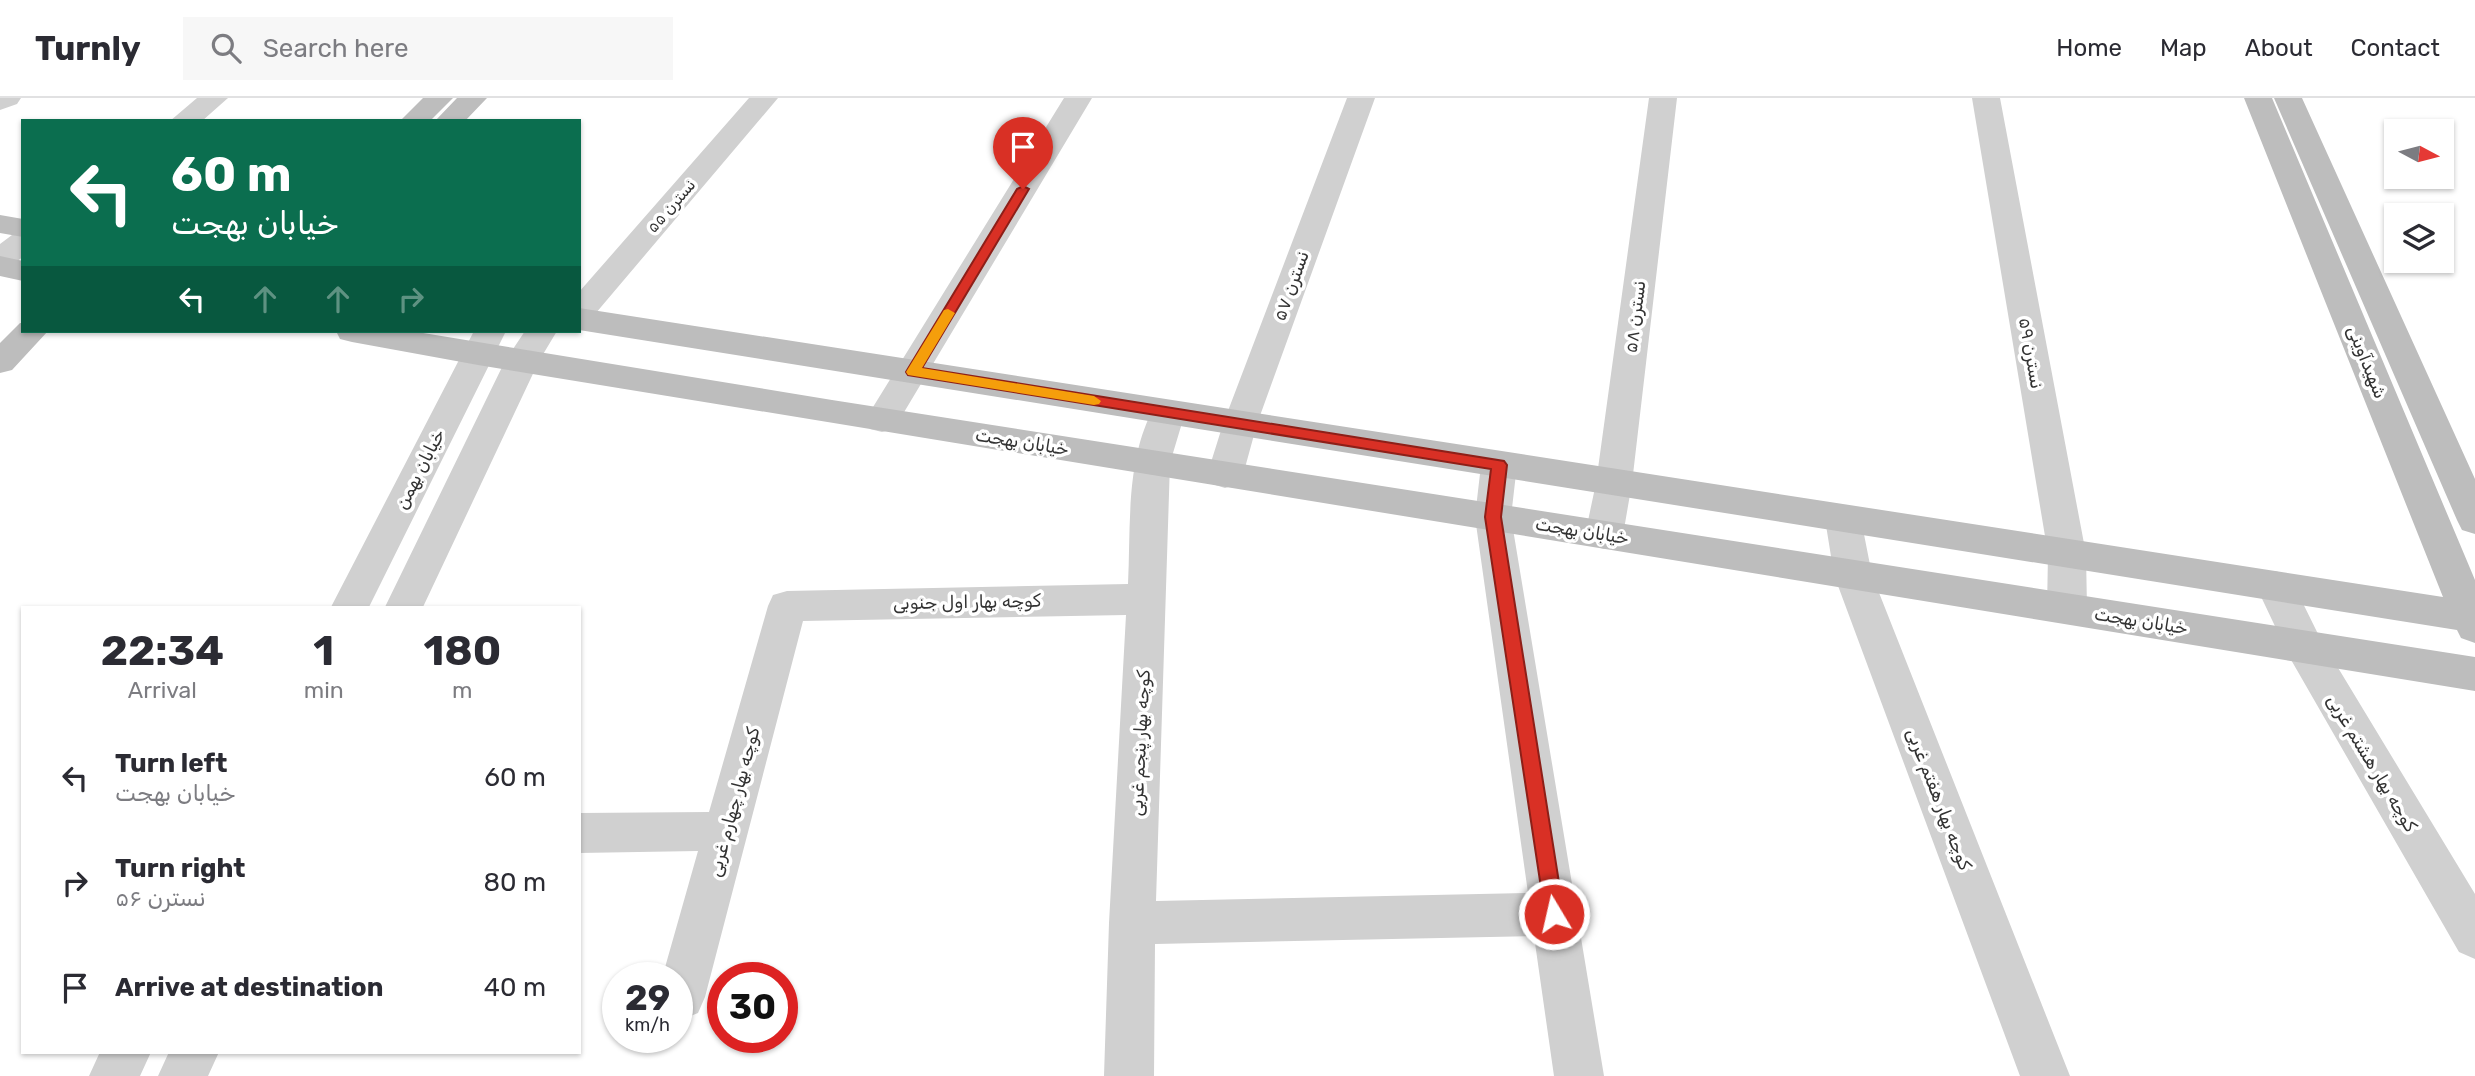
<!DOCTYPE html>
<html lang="en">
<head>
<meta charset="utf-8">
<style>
  body { margin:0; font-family:Rubik,Vazirmatn,sans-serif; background:#f7f7f7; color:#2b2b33; height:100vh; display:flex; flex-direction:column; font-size:26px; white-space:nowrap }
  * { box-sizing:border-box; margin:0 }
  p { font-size:23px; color:#7c7c81 }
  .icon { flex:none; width:38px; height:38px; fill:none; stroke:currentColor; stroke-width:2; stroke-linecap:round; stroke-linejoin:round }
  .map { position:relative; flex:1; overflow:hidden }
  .panel { position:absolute; left:21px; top:508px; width:560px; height:448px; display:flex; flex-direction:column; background:#fff; border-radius:0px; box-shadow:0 2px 5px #0004 }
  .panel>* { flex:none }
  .banner { position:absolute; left:21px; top:21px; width:560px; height:214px; border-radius:0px; box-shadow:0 2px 5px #0004; background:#0b6e4f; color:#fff; overflow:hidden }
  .needle { width:46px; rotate:97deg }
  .fabs { position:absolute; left:2384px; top:21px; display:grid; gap:14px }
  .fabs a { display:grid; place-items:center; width:70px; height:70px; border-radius:0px; background:#fff; box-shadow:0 2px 5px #0004; font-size:35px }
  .speed { position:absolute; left:602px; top:864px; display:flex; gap:14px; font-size:35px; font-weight:700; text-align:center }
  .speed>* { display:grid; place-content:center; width:91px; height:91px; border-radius:50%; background:#fff; box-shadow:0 2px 5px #0004; line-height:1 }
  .speed small { font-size:18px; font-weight:400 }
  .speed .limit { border:10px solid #d22; background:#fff; color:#111 }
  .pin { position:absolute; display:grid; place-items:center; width:60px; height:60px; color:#fff; margin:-72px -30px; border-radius:50% 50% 50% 0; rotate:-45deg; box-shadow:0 0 7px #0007 }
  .pin .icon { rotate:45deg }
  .me { position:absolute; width:77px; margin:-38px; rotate:351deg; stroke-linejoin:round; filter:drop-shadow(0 0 5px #0008) }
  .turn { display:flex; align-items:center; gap:24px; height:147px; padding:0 35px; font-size:32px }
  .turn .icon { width:91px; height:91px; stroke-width:2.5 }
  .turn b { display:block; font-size:49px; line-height:60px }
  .lanes { display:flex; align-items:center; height:66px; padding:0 35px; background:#0003; justify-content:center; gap:35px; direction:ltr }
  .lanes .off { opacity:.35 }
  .eta { display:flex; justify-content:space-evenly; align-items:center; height:119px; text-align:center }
  .eta b { font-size:42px; font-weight:700; line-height:49px }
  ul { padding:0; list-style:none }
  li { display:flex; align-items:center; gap:21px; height:105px; padding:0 35px }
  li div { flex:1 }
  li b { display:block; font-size:26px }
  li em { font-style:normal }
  header { display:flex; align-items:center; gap:42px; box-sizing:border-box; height:98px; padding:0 35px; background:#fff; border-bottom:2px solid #e1e1e2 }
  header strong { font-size:33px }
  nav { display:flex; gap:38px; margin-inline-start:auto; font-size:24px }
  .search { width:490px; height:63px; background:#f7f7f7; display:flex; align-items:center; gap:18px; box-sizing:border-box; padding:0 24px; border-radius:0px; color:#7c7c81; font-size:26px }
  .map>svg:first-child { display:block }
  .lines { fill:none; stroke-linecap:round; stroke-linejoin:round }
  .street { fill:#d0d0d0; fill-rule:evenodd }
  .secondary { fill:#bdbdbd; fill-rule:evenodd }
  .route { fill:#d93025; stroke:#8d1f18; stroke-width:2 }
  .slow { fill:#f59e0b }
  .labels { text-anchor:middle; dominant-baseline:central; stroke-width:7; stroke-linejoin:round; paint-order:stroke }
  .far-street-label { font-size:16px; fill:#333; stroke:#fff }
  .street-label { font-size:18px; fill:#333; stroke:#fff }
</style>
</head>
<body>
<header>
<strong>Turnly</strong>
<div class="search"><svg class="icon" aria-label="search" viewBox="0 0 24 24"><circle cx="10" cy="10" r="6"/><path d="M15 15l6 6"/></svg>Search here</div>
<nav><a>Home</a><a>Map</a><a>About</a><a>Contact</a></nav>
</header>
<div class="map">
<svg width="2475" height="978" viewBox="0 0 2475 978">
  <rect width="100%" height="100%" fill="#fff"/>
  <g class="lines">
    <path class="street" d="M0,0H21L17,6L0,12Z
      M197,0H228L202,23H170Z
      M749,0H778L590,222L579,225V194Z
      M1064,0H1092L894,331L882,334L870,331L865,322Z
      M1347,0H1375L1257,326L1243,377L1238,386L1225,390L1212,386L1207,377L1223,326Z
      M1649,0H1677L1632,385L1623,437L1617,447L1604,451L1591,447L1585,437L1596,385Z
      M1972,0H2000L2086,456L2087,511L2081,522L2067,526L2053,522L2047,511L2048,456Z
      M23,135V159L11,167L0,170V146L12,137Z
      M474,233H506L369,509H331Z
      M525,233H557L539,263L423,509H385L505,263Z
      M1168,303L1180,306L1185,315L1170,365L1156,803L1528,795L1475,419L1481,367L1486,358L1499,354L1512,358L1517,367L1511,419L1604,978H1554L1534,838L1155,846L1154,978H1104L1109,825L1126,517L803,523L705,899L698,915L681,922L677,921V880H662L698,753L579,755V715L709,714L768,508L773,497L787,493L1128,486C1131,428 1125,359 1156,306Z
      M1843,407L1856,411L1861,421L1872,477L2070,978H2020L1834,477L1825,421L1830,411Z
      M2275,473L2289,477L2320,540L2475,796V861L2459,854L2290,560L2256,488L2261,477Z
      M100,954H151L140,978H89Z
      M169,954H219L208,978H158Z"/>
    <path class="secondary" d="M423,0H453L430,23H400Z
      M457,0H487L465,23H435Z
      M2244,0H2272L2475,482V545L2461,540L2457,532L579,232V210L2443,499Z
      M2274,0H2302L2475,381V436L2462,432L2457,422Z
      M0,117L23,121V139L0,135Z
      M0,158L23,163V183L0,178Z
      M20,225H23V233H48L12,272L0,275V245Z
      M336,233H411L832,302L2475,559V593L478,267L352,244L340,241Z"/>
  </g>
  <path class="route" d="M1023,88L1029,91L922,270L1504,363L1507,367L1501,419L1564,816L1561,823L1554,825L1547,823L1545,816L1485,419L1491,371L908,277L906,274L1017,91Z"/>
  <path class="slow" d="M948,211L955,215L922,270L1094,298L1101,303L1099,306L1094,307L908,277L906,274L944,212Z"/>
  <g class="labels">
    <g class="far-street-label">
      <text transform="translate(671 108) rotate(-49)">نسترن ۵۵</text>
    </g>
    <g class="street-label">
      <text transform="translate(1291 188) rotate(-70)">نسترن ۵۷</text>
      <text transform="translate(1635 219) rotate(-83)">نسترن ۵۸</text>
      <text transform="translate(2031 255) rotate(80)">نسترن ۵۹</text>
      <text transform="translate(2367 264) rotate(68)">شهیدآوینی</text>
      <text transform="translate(1022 344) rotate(9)">خیابان بهجت</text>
      <text transform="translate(420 371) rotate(-63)">خیابان بهمن</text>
      <text transform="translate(1582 433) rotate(9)">خیابان بهجت</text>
      <text transform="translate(967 504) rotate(-1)">کوچه بهار اول جنوبی</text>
      <text transform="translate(2141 523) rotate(9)">خیابان بهجت</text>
      <text transform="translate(1140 645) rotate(-87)">کوچه بهار پنجم غربی</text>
      <text transform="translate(2372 665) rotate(59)">کوچه بهار هشتم غربی</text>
      <text transform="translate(1939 701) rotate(69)">کوچه بهار هفتم غربی</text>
      <text transform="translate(734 704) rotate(-75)">کوچه بهار چهارم غربی</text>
    </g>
  </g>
</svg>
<div class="fabs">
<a><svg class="needle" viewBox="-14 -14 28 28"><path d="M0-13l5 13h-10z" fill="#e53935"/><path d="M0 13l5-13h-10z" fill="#7c7c81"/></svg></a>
<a><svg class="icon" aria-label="layers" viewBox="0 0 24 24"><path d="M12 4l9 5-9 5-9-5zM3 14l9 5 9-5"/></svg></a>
</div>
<div class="speed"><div>29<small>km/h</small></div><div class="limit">30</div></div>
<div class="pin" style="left:1023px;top:91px;background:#d93025"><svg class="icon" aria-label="arrive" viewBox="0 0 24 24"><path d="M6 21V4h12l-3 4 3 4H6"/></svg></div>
<svg class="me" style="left:1554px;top:816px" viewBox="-20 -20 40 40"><circle r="17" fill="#d93025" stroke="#fff" stroke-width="3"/><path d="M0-11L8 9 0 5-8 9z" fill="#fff"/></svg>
<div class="banner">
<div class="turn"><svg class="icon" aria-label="left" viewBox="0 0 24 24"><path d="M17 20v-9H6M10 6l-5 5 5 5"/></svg><div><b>60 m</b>خیابان بهجت</div></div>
<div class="lanes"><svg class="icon" aria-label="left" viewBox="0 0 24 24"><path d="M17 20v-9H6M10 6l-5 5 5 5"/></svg><svg class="icon off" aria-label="ahead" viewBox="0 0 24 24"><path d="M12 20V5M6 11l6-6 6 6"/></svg><svg class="icon off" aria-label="ahead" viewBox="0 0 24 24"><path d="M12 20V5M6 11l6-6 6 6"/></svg><svg class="icon off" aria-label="right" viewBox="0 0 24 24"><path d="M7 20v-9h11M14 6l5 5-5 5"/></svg></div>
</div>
<section class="panel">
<div class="eta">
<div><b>22:34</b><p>Arrival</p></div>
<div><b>1</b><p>min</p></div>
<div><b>180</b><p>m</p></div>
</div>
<ul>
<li><svg class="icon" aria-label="left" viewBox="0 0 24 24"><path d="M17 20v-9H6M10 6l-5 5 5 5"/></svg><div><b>Turn left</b><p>خیابان بهجت</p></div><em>60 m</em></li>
<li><svg class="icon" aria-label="right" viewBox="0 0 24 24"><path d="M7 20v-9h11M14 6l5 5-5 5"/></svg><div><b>Turn right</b><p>نسترن ۵۶</p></div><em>80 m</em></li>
<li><svg class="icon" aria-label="arrive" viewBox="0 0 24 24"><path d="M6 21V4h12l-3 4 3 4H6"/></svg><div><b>Arrive at destination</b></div><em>40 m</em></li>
</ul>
</section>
</div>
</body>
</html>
